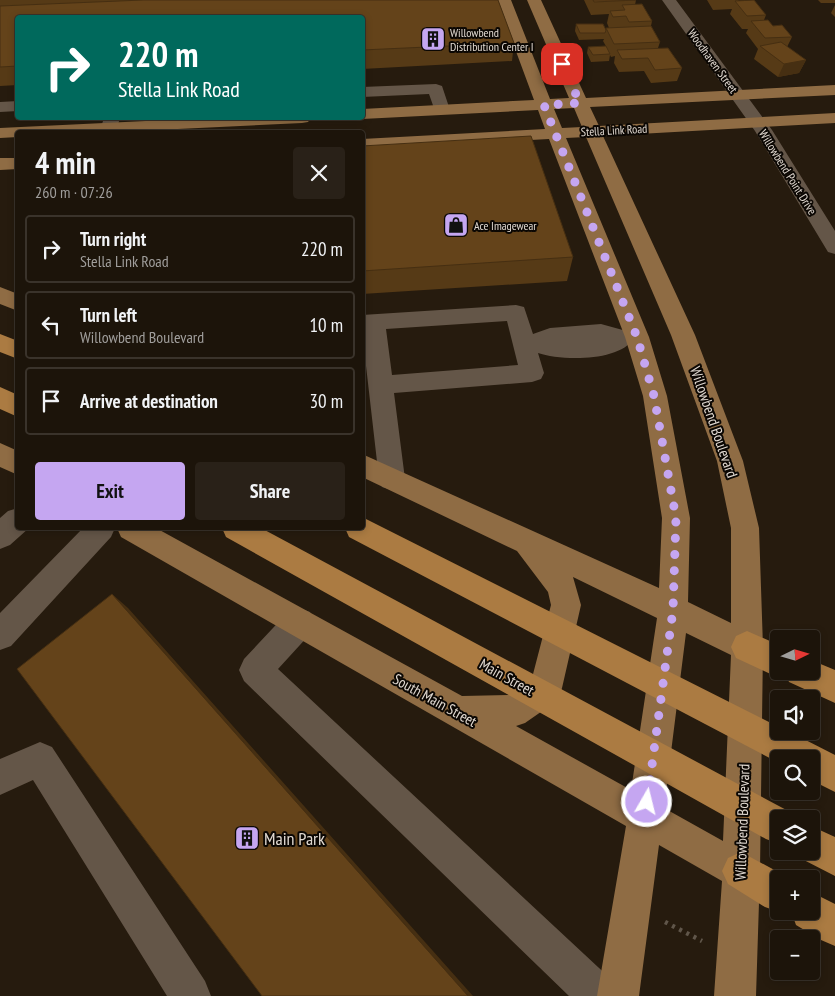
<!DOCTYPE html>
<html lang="en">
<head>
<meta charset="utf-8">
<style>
  body { margin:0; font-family:"PT Sans Narrow",sans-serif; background:#292118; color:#f1f3f6; height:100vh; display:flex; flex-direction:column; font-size:19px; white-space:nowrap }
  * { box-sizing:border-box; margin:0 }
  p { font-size:16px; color:#a09e9c }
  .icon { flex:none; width:28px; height:28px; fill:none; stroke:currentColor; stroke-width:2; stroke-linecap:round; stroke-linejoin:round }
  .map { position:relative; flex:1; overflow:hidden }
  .details { position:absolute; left:15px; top:130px; width:350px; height:400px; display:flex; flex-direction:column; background:#1c140a; border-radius:5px; box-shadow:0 2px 8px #0003,0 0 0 1px #3a332b }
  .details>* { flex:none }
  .banner { position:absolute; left:15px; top:15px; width:350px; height:105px; border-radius:5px; box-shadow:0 2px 8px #0003,0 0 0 1px #3a332b; background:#00695c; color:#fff; overflow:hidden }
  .needle { width:32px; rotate:85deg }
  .controls { position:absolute; left:770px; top:630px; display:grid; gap:10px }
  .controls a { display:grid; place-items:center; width:50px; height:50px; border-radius:5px; background:#1c140a; box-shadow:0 2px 8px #0003,0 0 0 1px #3a332b; font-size:25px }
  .pin { position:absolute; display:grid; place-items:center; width:42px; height:42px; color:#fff; margin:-21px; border-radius:10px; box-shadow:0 2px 8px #0006 }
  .me { position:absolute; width:55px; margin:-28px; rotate:8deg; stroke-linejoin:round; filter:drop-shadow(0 0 4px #0008) }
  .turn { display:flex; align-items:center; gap:18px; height:105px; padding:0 20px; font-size:22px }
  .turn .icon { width:65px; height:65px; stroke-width:2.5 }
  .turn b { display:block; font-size:35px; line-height:42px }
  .round { display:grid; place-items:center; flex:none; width:52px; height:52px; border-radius:5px; background:#292118 }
  .headline { display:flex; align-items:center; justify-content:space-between; height:85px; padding:0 20px }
  h1 { font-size:30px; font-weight:800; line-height:38px }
  .cta { display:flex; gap:10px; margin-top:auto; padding:10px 20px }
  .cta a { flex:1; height:58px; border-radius:5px; background:#c5a6f1; color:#111; font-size:20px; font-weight:800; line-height:58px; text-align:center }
  .cta a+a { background:#292118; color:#f1f3f6 }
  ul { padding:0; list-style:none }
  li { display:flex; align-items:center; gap:15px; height:68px; margin:0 10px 8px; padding:0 10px; border:2px solid #3a332b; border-radius:5px }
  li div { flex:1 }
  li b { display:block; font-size:19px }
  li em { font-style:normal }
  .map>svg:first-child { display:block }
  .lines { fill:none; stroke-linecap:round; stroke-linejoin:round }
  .path { stroke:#60564a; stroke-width:4.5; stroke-dasharray:3 5; stroke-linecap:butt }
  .minor { fill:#645648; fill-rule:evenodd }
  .major { fill:#8f6c44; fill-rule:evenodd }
  .highway { fill:#ab7b42; fill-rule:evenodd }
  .wall { fill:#563a16 }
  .shaded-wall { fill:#462f12 }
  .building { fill:#64431a; stroke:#462f12 }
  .route { stroke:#c5a6f1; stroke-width:9; stroke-dasharray:0 16.2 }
  .labels { text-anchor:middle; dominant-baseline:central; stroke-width:4; stroke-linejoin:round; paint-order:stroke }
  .far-poi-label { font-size:12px; fill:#e1d9d1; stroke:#0b0703; text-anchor:start }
  .far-street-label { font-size:12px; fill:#e1d9d1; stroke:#0b0703 }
  .street-label { font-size:15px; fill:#e1d9d1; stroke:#0b0703 }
  .near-poi-label { font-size:18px; fill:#e1d9d1; stroke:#0b0703; text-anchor:start }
</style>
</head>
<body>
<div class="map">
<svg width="835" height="996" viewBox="0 0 835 996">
  <rect width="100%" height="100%" fill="#261b0e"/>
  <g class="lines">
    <path class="path" d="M665,922L702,941"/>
    <path class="minor" d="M662,0H676L772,130L835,231V254L828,252L755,131Z
      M436,84L442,86L450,110L448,114H436L429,94L362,97V87Z
      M18,101V111L0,112V102Z
      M104,118H120L116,131L110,132L104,131L101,127Z
      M516,305L524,307L533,334L550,328L601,324L630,332L634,338C620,362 561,361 538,353L544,373L541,379L532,382L394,393L405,479L402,487L392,490L382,487L379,479L362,331V315ZM507,321L518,365L392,375L386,329Z
      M18,508V528H29L10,545L0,549V518L8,511Z
      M83,528H115L111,537L11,646L0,650V613Z
      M299,608L310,612L314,623L310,634L278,669L613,981L619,996H569L244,681L239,670L244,659L288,612Z
      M40,742L52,747L205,981L211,996H167L33,780L0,795V759Z"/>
    <path class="major" d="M497,0H511L550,99L569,98L527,0H541L586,98L835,85V95L590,107L599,126L835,113V123L603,136L695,335L743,461L759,528L763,647L760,871L756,996H714L722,881L659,845L639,996H597L626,826L121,537L117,528H156L462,696L508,695L532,678L551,605L548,592L517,551L362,477V454L659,588L662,518L643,396L625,337L549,139L362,149V139L545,129L538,110L362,119L356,118H362V109L534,100ZM574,108L582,127L562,128L554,109ZM586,137L671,335L717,461L731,528V623L688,602L690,518L667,396L649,337L566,138ZM573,577L657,618L631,790L516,726L525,723L558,700L562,688L581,605ZM686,633L731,655L723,841L664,808Z
      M208,118H311L308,122L302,123L115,132H18V137L0,138V128Z
      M0,158H18V169L0,170Z
      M0,287L18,294V311L0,304Z
      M0,443L18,451V475L0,467Z"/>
    <path class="highway" d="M0,334L18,341V359L0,352Z
      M0,387L18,395V417L0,409Z
      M362,517L779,727V731H788L835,755V792L811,780V759H779V763L349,537L345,528H362Z
      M222,528H261L792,813L794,819H779V844L766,839L226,537Z
      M747,631L779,645V671H811V660L835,670V703L789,682L786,675L779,678L736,658L731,647L736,636Z
      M811,826L835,837V876L798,857L796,851H811Z
      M741,852L791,879H779V911H781L779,912L765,907L728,884L722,871L728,858Z
      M811,892L835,904V946L821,940L796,925L791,911H811Z"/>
  </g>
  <path class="wall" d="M0,0H498L514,43L512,61L362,69V18H18V85L0,86Z
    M584,0H636L635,5L652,21L651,26L660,42L658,48L682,68L677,81L651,83L644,71L619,72L614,63L615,56L611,57L610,55L609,61L591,62L587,53L588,47L607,48L603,41L604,39L579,40L575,31L576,24L606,30V28H609L607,23L609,14L591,15Z
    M707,0H739L738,1L766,15L764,20L792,37L787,47L806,60L799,73L778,77L754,59L758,49L746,33L748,29H742L730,14L732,9L713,10Z
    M818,0H835V3H821Z
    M835,5V17L831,13Z
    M362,146L573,257L567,281L362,294Z"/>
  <path class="shaded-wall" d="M806,60L799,73L778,77L784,64Z
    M112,594L128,608L473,996H468Z"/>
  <path class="building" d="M143,0H498L514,43L362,50V18H18V66L0,67V6Z
    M593,0H636L594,2Z
    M754,0L766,15L747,16L735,1Z
    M642,4L652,21L629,22L626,16L613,17L610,11L625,10L622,5Z
    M768,20L773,26L782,25L792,37L765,38L751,21Z
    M576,24H603L606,30L605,33H580Z
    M651,26L660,42L614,44L606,28Z
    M781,42L806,60L784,64L760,46Z
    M606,46L610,54L593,55L588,47Z
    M668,48L682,68L655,70L648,58L622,59L617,50Z
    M531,136L573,257L362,271V146Z
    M112,594L468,996H262L17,669Z"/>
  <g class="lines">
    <path class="route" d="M562,64L580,103L544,105L637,337L654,396L676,518L673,610L647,802"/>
  </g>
  <defs>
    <symbol id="building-square" viewBox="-11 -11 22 22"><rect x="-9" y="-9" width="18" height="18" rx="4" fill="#c5a6f1" stroke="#0b0703"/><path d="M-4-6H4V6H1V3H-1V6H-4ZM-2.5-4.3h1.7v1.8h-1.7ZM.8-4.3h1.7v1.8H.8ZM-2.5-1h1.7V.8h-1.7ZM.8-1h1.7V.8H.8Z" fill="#111"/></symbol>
    <symbol id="shop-square" viewBox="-11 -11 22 22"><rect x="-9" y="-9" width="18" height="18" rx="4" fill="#c5a6f1" stroke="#0b0703"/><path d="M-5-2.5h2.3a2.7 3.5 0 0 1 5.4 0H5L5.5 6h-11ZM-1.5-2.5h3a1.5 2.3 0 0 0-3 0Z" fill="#111"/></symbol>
  </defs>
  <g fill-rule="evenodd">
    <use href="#building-square" x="419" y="25" width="28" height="28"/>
    <use href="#shop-square" x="442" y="211" width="28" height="28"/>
    <use href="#building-square" x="233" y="824" width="28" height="28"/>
  </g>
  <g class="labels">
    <g class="far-poi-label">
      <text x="450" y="32">Willowbend<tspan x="450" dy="14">Distribution Center I</tspan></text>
      <text x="474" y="225">Ace Imagewear</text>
    </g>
    <g class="far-street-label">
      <text transform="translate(713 61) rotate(54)">Woodhaven Street</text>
      <text transform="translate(614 130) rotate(-3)">Stella Link Road</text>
      <text transform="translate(788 172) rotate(58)">Willowbend Point Drive</text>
    </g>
    <g class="street-label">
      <text transform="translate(714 422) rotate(71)">Willowbend Boulevard</text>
      <text transform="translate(507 677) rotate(29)">Main Street</text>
      <text transform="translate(435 700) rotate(29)">South Main Street</text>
      <text transform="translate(742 822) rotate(-88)">Willowbend Boulevard</text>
    </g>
    <g class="near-poi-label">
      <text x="264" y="838">Main Park</text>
    </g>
  </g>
</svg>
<div class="controls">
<a><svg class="needle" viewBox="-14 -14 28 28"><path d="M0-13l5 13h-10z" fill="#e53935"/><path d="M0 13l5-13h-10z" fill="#a09e9c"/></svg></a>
<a><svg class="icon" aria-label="sound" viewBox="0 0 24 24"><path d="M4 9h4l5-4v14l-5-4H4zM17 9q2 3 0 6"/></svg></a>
<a><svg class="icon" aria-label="search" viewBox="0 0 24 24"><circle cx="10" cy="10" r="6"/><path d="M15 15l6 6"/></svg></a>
<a><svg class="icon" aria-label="layers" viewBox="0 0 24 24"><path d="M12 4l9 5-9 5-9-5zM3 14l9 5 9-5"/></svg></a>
<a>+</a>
<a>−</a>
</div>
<div class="pin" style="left:562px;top:64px;background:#d93025"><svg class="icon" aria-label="arrive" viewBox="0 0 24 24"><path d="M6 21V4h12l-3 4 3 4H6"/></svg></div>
<svg class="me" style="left:647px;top:802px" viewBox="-20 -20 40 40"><circle r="17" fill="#c5a6f1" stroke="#fff" stroke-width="3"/><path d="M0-11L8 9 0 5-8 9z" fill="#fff"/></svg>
<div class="banner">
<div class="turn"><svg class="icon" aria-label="right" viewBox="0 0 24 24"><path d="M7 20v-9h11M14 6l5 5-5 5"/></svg><div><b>220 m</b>Stella Link Road</div></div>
</div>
<section class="details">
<div class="headline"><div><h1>4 min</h1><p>260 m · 07:26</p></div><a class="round"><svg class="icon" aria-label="close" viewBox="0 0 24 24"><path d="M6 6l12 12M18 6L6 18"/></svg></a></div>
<ul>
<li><svg class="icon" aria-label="right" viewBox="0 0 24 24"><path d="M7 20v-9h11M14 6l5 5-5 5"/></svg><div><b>Turn right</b><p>Stella Link Road</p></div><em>220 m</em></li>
<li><svg class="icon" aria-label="left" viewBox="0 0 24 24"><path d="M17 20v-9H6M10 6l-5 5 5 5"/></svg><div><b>Turn left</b><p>Willowbend Boulevard</p></div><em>10 m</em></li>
<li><svg class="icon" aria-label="arrive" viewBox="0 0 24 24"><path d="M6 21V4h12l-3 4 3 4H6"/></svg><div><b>Arrive at destination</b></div><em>30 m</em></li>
</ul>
<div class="cta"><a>Exit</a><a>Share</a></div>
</section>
</div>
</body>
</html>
